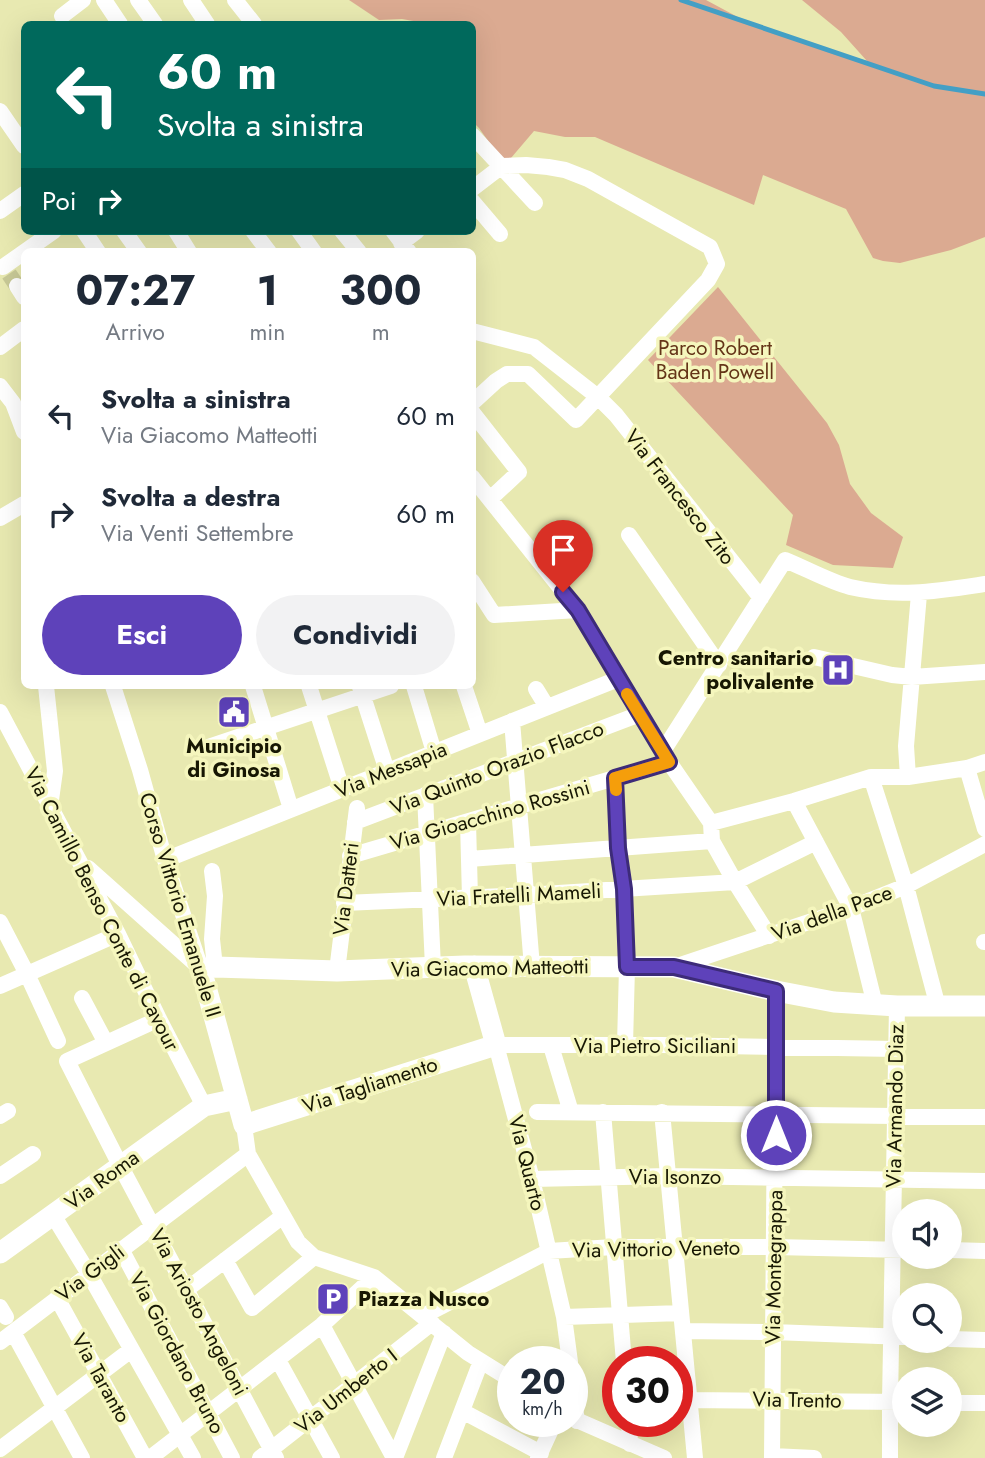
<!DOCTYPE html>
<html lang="it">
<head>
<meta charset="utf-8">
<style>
  body { margin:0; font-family:Jost,sans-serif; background:#f2f2f3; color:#1f2937; height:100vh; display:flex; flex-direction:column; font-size:26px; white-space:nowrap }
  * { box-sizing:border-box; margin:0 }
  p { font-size:23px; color:#747a83 }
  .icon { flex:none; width:38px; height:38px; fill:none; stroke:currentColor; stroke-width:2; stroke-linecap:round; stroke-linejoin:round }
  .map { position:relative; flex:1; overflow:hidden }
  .details { position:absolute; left:21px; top:248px; width:455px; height:441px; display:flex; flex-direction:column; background:#fff; border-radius:10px; box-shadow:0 7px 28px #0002 }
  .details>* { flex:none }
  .banner { position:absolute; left:21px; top:21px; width:455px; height:214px; border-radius:10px; box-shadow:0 7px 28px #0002; background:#00695c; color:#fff; overflow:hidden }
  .fabs { position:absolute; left:892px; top:1199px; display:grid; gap:14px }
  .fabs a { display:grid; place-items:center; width:70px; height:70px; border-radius:50%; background:#fff; box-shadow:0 7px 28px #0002; font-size:35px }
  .speed { position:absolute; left:497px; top:1346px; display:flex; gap:14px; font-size:35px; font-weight:700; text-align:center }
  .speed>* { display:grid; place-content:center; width:91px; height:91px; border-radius:50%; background:#fff; box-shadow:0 7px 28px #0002; line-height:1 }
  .speed small { font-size:18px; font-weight:400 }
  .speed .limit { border:10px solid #d22; background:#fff; color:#111 }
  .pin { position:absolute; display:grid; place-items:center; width:60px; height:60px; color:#fff; margin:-72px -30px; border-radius:50% 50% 50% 0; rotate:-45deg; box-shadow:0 0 7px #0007 }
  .pin .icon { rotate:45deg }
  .me { position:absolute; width:77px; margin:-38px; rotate:0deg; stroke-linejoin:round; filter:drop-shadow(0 0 5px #0008) }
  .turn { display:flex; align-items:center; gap:24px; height:147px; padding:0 21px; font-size:32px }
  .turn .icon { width:91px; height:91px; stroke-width:2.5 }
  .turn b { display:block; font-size:49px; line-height:60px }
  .then { display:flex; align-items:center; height:66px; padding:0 21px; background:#0003; gap:14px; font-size:26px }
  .eta { display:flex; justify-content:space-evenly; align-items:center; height:119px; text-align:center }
  .eta b { font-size:42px; font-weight:700; line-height:49px }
  .button { display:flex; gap:14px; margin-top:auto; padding:14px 21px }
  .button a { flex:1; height:80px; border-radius:42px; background:#5e42ba; color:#fff; font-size:28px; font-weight:700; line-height:80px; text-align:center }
  .button a+a { background:#f2f2f3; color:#1f2937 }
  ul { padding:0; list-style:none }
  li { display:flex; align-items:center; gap:21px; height:98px; padding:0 21px }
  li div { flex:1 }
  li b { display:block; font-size:26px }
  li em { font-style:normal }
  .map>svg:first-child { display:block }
  .green { fill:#dbaa91 }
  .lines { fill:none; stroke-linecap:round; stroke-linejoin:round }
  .stream { stroke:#439fc5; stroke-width:5 }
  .minor-tunnel { stroke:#c9ca97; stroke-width:16; stroke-dasharray:16 8; stroke-linecap:butt }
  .minor { stroke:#fff; stroke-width:16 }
  .tertiary { stroke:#fff; stroke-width:21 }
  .route-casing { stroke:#3d2b79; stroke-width:18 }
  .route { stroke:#5e42ba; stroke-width:12 }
  .slow { stroke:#f59e0b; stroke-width:12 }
  .labels { text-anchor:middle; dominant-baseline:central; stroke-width:7; stroke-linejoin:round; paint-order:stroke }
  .park-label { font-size:21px; fill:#643418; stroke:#f5f6bd }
  .street-label { font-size:21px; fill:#171703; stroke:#f5f6bd }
  .poi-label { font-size:21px; font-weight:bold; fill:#171703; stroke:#f5f6bd; text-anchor:end }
</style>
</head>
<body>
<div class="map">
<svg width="985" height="1458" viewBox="0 0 985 1458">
  <rect width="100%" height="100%" fill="#e8e9b1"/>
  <path class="green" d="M349,0H706L760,29L867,61L841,32L802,0H985V237L951,250L900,263L883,261L873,258L846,209L763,175L754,205L595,137H565L534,131L505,165L479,128L473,122L472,24H430L402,19L379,20Z
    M718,287L827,423L839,445L850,484L871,513L903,537L893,568L833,565L786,545L793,515L648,360Z"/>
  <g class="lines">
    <path class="stream" d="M681,0L934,86L985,94"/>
    <path class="minor-tunnel" d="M9,274L17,286"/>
    <path class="minor" d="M104,0L120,24
      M138,0L155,24
      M191,0L207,24
      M235,0L254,24
      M62,16L83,0
      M0,111L24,146
      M472,135L535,203
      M472,189L502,166L526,165L548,167L565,170L588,179L710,247L717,264L708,280L576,420L528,374H507L496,381L472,403
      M472,201L500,234
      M0,211L24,194
      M84,231L98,252
      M124,231L139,252
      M176,231L189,252
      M253,231L269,252
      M299,231L314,252
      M342,231L359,252
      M393,231L409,252
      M401,243L417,231
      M3,267L54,231
      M17,286L24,297
      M472,331L534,347L598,397L616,415L761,598
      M0,347L24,329
      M0,386L13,403L24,432
      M472,412L519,472L490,499
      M472,477L578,610L669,762L711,823L712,841L735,882L769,936
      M0,518L24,504
      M629,535L719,665
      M472,581L494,615L578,610
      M814,657L892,675L912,677L985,672
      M46,686L55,771L50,807
      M113,686L140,770L165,860L201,969
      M253,686L291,809
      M309,686L342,789
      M414,686L434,752
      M464,686L480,734
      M360,687L387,771
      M536,689L547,707
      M0,712L118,934L159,1019L204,1106
      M512,721L532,967
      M208,747L391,686
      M663,751L785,560C805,568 830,582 850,587C898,598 938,591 985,584
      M967,768L985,829
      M871,777L906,886L938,1007
      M908,777L906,746L919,594
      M615,778L618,848L624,889L627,967L625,1045
      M425,795L433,967
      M794,801L851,908L875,1005
      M355,822L640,714
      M468,822L470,898
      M711,823L794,801L871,777H908L967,768L985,762
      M350,856L669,762
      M469,859L712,841
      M165,860L618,679
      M88,868L199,967
      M212,871L215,896L212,939L215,967
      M344,903L526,895L735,882L816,842
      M0,922L27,974L58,1041
      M984,942H985
      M674,967L851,908L906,886L985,844
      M337,971L357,808
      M0,986L118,934
      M82,998L106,1043
      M159,1019L67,1061L121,1167L276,1458
      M551,1046L571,1112
      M537,1112L985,1117
      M603,1112L624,1362
      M662,1112L695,1458
      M0,1116L8,1111
      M244,1125L248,1154L298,1242L314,1257L374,1277L468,1353L513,1381
      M0,1176L33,1154
      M532,1179L668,1176L985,1181
      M53,1215L89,1274L193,1458
      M121,1249L232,1458
      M950,1250L985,1251
      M225,1260L252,1308L314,1257
      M186,1290L283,1216
      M57,1298L145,1458
      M0,1307L6,1317
      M423,1316L549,1251L614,1247H775L905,1250
      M564,1317L681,1313
      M322,1325L394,1458
      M683,1331L773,1332L905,1337
      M13,1332L82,1458
      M950,1339L985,1340
      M0,1342L248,1154
      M278,1360L332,1458
      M570,1362L564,1317L532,1179L496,1045H661L897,1049
      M572,1385L577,1421
      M689,1400L905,1402
      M950,1403H985
      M462,1411L541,1453
      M572,1418L664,1458
      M629,1421L630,1444
      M0,1449L131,1350
      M772,1456L814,1458
      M150,1458L322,1325L374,1277
      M260,1458L432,1323
      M395,1458L444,1333
      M444,1458L481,1361
      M538,1458L555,1421
      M772,1458L776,991
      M890,1458V1402L897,1006"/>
    <path class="tertiary" d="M474,966L496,1045L244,1125L201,969L215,967L337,971L465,966L674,967L776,991L834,1002L897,1006H985
      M0,1253L204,1106L237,1099"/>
  </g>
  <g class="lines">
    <defs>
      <path id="route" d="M563,592L578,610L669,762L615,778L618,848L624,889L627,967H674L776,991V1135"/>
    </defs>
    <use href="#route" class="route-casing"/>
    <use href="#route" class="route"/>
    <path class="slow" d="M616,790L615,778L669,762L627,694"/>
  </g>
  <defs>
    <symbol id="hospital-square" viewBox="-11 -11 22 22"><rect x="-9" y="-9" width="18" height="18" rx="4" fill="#5e42ba" stroke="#f5f6bd"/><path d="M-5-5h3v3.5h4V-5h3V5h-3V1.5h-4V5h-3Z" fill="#fff"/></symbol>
    <symbol id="civic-square" viewBox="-11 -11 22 22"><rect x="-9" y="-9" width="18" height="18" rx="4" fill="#5e42ba" stroke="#f5f6bd"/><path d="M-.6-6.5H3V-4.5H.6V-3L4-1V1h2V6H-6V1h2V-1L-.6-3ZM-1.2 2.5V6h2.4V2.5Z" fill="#fff"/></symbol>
    <symbol id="parking-square" viewBox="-11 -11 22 22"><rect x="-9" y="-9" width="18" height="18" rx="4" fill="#5e42ba" stroke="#f5f6bd"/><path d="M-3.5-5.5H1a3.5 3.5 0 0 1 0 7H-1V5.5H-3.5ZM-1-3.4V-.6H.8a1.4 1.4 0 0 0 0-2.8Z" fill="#fff"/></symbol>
  </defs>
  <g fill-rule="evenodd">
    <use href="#hospital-square" x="819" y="651" width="38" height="38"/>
    <use href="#civic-square" x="215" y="693" width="38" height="38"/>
    <use href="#parking-square" x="314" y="1280" width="38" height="38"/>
  </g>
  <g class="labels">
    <g class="park-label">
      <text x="715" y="348">Parco Robert<tspan x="715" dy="24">Baden Powell</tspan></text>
    </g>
    <g class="street-label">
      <text transform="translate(680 497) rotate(52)">Via Francesco Zito</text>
      <text transform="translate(497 768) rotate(-21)">Via Quinto Orazio Flacco</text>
      <text transform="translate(391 770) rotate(-22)">Via Messapia</text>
      <text transform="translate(490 815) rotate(-16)">Via Gioacchino Rossini</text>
      <text transform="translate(346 889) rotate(-83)">Via Datteri</text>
      <text transform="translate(519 895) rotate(-3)">Via Fratelli Mameli</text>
      <text transform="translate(180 905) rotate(73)">Corso Vittorio Emanuele II</text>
      <text transform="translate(102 909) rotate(63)">Via Camillo Benso Conte di Cavour</text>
      <text transform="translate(832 913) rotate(-20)">Via della Pace</text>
      <text transform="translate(490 968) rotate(-1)">Via Giacomo Matteotti</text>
      <text x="655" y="1046">Via Pietro Siciliani</text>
      <text transform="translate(370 1085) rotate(-18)">Via Tagliamento</text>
      <text transform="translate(895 1106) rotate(-89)">Via Armando Diaz</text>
      <text transform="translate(527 1163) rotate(76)">Via Quarto</text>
      <text x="675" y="1177">Via Isonzo</text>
      <text transform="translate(102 1180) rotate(-36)">Via Roma</text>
      <text transform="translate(656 1249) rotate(-1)">Via Vittorio Veneto</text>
      <text transform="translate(774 1267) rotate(-89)">Via Montegrappa</text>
      <text transform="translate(90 1273) rotate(-37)">Via Gigli</text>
      <text transform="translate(199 1312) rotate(62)">Via Ariosto Angeloni</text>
      <text transform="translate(177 1353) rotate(62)">Via Giordano Bruno</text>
      <text transform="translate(101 1378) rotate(61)">Via Taranto</text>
      <text transform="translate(346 1391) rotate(-38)">Via Umberto I</text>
      <text transform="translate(797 1400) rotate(1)">Via Trento</text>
    </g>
    <g class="poi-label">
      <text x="814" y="658">Centro sanitario<tspan x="814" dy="24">polivalente</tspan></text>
      <text x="234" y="746" text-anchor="middle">Municipio<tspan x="234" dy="24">di Ginosa</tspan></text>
      <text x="358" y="1299" text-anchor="start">Piazza Nusco</text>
    </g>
  </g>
</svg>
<div class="fabs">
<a><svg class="icon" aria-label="sound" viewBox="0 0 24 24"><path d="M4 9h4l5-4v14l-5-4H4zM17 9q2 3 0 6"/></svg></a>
<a><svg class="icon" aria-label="search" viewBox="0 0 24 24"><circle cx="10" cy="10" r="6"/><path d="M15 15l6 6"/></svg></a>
<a><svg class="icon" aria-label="layers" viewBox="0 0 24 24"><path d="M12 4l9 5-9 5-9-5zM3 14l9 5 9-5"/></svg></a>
</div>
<div class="speed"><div>20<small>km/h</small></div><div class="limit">30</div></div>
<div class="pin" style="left:563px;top:592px;background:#d93025"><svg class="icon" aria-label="arrive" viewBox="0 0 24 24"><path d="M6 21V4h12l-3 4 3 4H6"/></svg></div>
<svg class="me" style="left:776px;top:1135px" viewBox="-20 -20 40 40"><circle r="17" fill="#5e42ba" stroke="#fff" stroke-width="3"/><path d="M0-11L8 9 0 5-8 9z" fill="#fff"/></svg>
<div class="banner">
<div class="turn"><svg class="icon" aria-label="left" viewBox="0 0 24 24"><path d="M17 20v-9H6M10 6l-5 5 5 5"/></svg><div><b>60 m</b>Svolta a sinistra</div></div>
<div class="then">Poi<svg class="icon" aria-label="right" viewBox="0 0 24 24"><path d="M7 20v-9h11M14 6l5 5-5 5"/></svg></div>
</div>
<section class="details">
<div class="eta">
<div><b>07:27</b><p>Arrivo</p></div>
<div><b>1</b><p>min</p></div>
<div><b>300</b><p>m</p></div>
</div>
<ul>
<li><svg class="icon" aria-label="left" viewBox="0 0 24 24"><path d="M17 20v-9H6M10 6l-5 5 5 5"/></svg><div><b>Svolta a sinistra</b><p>Via Giacomo Matteotti</p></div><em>60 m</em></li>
<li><svg class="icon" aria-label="right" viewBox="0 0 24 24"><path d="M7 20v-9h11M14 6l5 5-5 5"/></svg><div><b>Svolta a destra</b><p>Via Venti Settembre</p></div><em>60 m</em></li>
</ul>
<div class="button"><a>Esci</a><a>Condividi</a></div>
</section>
</div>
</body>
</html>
